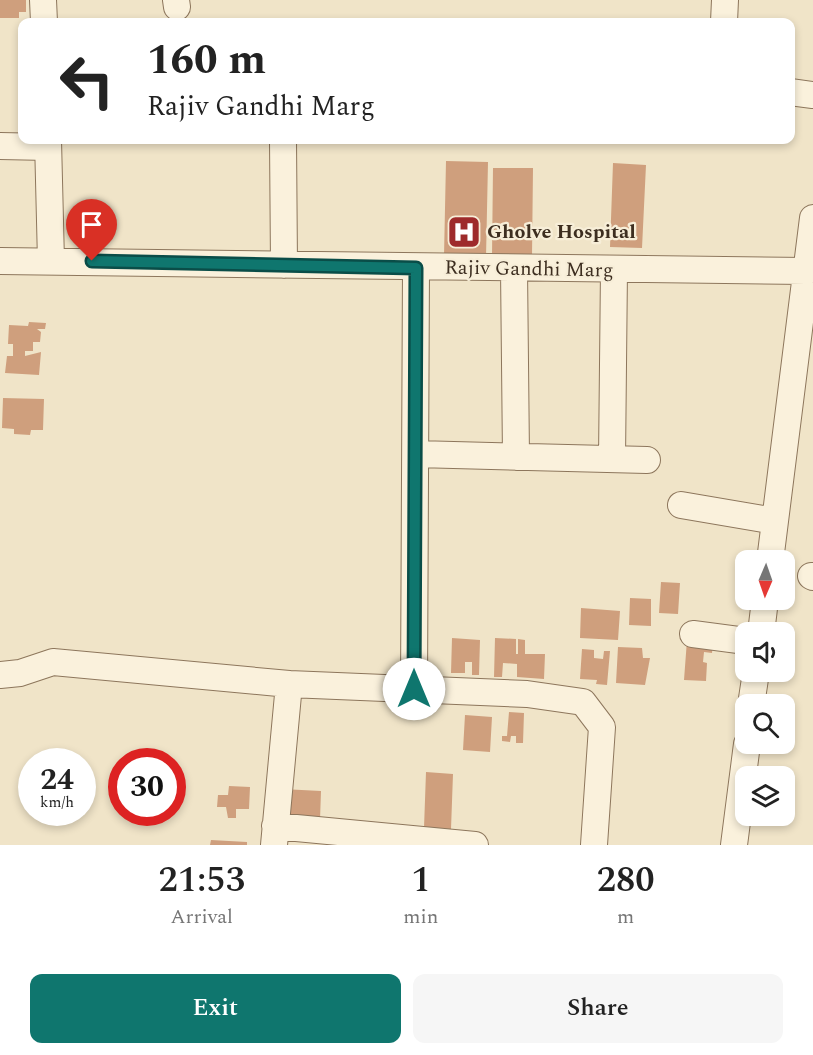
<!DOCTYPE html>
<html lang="en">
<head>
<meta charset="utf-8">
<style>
  body { margin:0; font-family:Spectral,serif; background:#f6f6f6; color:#222; height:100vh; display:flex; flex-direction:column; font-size:22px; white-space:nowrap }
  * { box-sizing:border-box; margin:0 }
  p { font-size:20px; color:#767676 }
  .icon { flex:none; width:33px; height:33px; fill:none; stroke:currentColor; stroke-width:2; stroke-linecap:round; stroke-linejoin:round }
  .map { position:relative; height:845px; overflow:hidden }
  .details { display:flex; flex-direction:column; background:#fff; flex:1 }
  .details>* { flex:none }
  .guide { position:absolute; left:18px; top:18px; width:777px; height:126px; border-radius:12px; box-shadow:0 3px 9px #0003; background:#fff; color:#222; overflow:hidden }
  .needle { width:39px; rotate:182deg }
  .controls { position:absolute; left:735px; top:550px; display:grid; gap:12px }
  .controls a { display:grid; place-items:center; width:60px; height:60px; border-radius:12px; background:#fff; box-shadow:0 3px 9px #0003; font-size:30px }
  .speed { position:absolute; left:18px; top:748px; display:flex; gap:12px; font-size:30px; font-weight:700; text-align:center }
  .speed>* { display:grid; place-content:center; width:78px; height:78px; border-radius:50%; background:#fff; box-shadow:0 3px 9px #0003; line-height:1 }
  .speed small { font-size:15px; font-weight:400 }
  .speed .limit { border:9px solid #d22; background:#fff; color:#111 }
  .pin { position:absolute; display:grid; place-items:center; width:51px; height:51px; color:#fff; margin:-62px -26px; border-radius:50% 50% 50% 0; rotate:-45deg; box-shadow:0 0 6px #0007 }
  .pin .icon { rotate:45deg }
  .me { position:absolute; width:66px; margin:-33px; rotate:0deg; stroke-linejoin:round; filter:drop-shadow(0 0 4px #0008) }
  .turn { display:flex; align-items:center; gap:21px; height:126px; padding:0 30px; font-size:27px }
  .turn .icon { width:78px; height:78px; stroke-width:2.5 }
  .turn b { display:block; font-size:42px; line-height:51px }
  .eta { display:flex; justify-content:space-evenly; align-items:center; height:102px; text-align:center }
  .eta b { font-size:36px; font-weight:600; line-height:42px }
  .primary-button { display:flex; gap:12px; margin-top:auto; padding:12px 30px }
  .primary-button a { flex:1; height:69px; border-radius:12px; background:#0f766e; color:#fff; font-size:24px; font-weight:600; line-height:69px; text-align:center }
  .primary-button a+a { background:#f6f6f6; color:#222 }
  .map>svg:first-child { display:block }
  .building { fill:#cf9f7d }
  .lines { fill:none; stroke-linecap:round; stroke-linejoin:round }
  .minor-casing { stroke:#8d765c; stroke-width:28 }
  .minor { stroke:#faf1dc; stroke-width:26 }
  .route-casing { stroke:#0a4d48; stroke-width:15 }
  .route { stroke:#0f766e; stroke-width:10 }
  .labels { text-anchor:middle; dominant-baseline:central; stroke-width:4.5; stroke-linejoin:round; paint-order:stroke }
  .poi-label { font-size:20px; font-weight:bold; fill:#3d2e20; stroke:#f7eed8; text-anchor:start }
  .street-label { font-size:20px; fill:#3d2e20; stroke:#f7eed8 }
</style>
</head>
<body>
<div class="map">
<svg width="813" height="845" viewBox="0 0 813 845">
  <rect width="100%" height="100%" fill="#f0e4c8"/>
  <path class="building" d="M0,0H26V12H19V18H0Z
    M446,161L488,162L486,258L444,256Z
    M613,163L646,165L642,248L610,247Z
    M493,168H533L532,257L492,256Z
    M29,322L46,323L45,329H37L41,332L40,342H33V351H25V356L41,352L39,375L5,373L7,356H13V344H8L9,325L28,326Z
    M3,398L44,399L43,430H31L30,435L14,434V429L2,428Z
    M661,582L680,583L678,614L659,613Z
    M630,598L651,599V626L629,625Z
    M581,608L620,611L618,640L580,638Z
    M452,638L480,640L479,675H472V662H465V673H451Z
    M495,638L516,639V654H518V639L525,640V654H545L544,679L517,677V664L503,663L502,677H494Z
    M687,640L713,642L712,653L704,652L703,662L707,663L706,681L684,680Z
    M618,647L642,648L643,658H650L645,685L616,683Z
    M582,649L594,650V658L603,659L604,651H610L607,685L596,684L597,680L580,679Z
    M509,712L524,713L523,743H516V736H511L510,742L502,741V736H507Z
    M465,715L492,717L490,752L463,750Z
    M426,772L453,774L451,829L424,828Z
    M229,786L250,787L249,809H236V818H228L226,807H217L218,795H228Z
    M282,789L321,791L320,820L281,818Z
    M211,840L247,842V845H210Z"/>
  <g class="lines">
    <defs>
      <path id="minor" d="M43,0L44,22
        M176,0L177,7
        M724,22L725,0
        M790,92L813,95
        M48,140L51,261
        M283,140L284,265
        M0,146L48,147
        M0,261L806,271
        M514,269L516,457
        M416,454L647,460
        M612,459L614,269
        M681,505L775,521
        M770,561L813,218
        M811,576L813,577
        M761,633L765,600
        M693,634L746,641
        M0,675L20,673L53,662L289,684L527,694L583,702L602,727L594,845
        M414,689L416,268
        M751,705L756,672
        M275,826L475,845
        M274,845L289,684
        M734,845L747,744"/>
    </defs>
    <use href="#minor" class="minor-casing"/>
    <use href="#minor" class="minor"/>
  </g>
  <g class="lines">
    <defs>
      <path id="route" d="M92,261L416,268L414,689"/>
    </defs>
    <use href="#route" class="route-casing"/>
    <use href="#route" class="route"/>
  </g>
  <defs>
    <symbol id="hospital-square" viewBox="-11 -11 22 22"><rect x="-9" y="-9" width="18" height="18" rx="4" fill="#9e2a2b" stroke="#f7eed8"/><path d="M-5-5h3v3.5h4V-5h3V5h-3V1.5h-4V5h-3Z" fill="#fff"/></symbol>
  </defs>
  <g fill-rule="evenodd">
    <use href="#hospital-square" x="445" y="213" width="38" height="38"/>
  </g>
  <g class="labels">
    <g class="poi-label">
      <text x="487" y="232">Gholve Hospital</text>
    </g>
    <g class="street-label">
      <text transform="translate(529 269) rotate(1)">Rajiv Gandhi Marg</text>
    </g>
  </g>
</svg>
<div class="controls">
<a><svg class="needle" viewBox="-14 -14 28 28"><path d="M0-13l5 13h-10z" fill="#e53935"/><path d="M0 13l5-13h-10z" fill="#767676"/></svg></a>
<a><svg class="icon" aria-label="sound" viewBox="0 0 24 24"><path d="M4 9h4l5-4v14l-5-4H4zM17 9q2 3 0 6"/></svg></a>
<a><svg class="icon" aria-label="search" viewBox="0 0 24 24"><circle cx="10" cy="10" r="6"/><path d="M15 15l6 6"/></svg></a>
<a><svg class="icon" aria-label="layers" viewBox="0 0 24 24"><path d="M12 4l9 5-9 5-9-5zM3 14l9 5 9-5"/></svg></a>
</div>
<div class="speed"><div>24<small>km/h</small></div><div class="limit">30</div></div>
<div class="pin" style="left:92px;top:261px;background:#d93025"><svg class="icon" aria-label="arrive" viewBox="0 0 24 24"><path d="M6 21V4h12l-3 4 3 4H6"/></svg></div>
<svg class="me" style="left:414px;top:689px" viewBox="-20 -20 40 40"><circle r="19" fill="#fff"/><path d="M0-13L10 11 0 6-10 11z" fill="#0f766e"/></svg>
<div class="guide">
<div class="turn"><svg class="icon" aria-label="left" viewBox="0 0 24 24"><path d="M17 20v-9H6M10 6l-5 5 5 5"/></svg><div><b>160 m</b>Rajiv Gandhi Marg</div></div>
</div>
</div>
<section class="details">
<div class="eta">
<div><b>21:53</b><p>Arrival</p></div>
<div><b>1</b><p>min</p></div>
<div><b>280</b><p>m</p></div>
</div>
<div class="primary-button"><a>Exit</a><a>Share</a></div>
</section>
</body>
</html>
